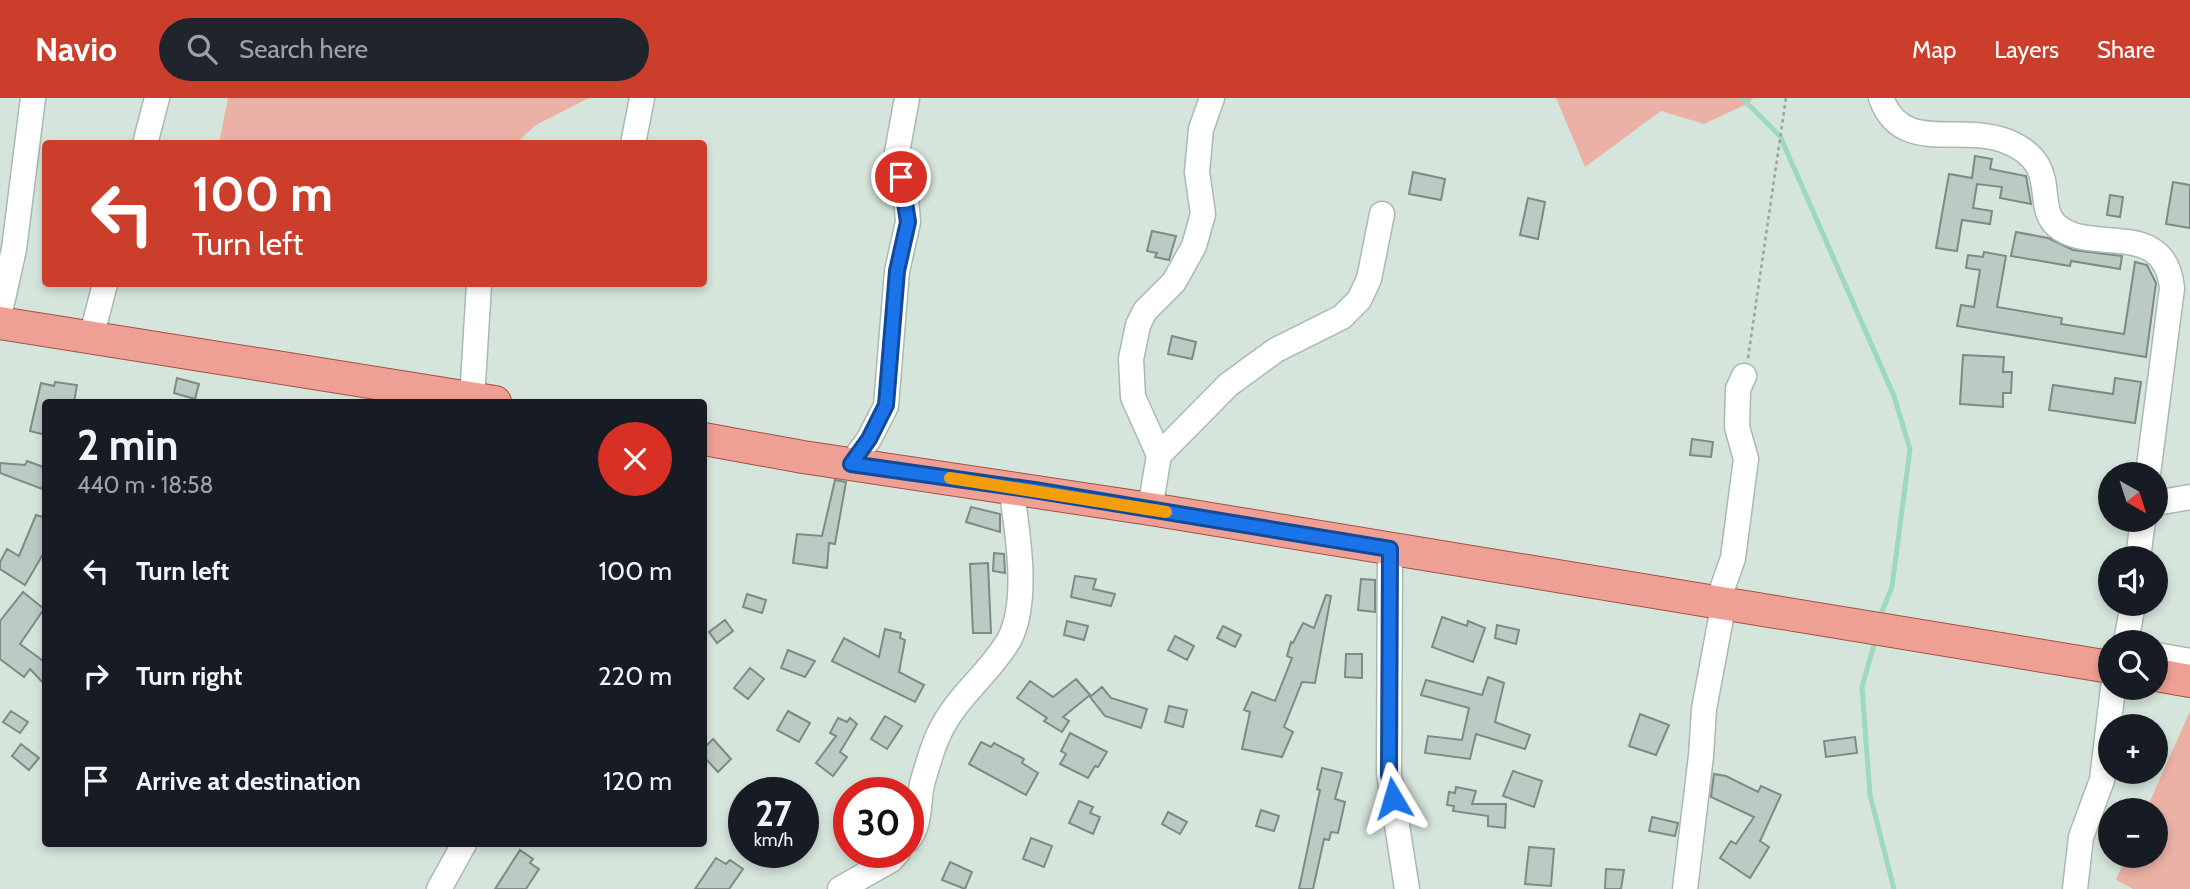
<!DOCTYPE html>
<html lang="en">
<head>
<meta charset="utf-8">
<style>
  body { margin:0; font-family:Cabin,sans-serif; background:#20242c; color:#f1f3f6; height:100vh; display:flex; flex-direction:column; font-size:26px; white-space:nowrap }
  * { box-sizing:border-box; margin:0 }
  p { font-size:23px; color:#9ea1a6 }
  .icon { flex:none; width:38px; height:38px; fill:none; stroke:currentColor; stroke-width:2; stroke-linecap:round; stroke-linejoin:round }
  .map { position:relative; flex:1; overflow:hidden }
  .sheet { position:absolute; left:42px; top:301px; width:665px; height:448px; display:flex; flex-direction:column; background:#171b24; border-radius:7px; box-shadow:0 4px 10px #0003 }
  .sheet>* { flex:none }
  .hud { position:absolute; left:42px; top:42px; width:665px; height:147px; border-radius:7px; box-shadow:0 4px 10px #0003; background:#cb3e2b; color:#fff; overflow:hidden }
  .needle { width:46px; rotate:141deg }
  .fabs { position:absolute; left:2098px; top:364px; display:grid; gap:14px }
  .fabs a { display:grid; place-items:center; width:70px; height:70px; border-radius:50%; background:#171b24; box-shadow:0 4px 10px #0003; font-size:35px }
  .speed { position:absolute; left:728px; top:679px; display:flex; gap:14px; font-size:35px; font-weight:700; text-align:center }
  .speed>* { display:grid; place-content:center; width:91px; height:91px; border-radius:50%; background:#171b24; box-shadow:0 4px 10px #0003; line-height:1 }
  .speed small { font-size:18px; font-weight:400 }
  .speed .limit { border:10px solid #d22; background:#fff; color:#111 }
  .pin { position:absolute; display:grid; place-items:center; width:60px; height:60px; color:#fff; margin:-30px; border:4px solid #fff; border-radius:50%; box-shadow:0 2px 7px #0007 }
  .me { position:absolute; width:77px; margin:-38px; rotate:353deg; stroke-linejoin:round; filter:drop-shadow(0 0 5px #0008) }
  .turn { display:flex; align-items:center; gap:24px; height:147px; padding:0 35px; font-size:32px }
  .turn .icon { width:91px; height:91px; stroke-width:2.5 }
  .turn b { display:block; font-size:49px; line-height:60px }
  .round { display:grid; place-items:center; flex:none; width:74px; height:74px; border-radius:37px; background:#20242c }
  .summary { display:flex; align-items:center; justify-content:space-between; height:119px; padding:0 35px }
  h1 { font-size:42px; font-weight:700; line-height:52px }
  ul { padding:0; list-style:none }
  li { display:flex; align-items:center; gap:21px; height:105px; padding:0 35px }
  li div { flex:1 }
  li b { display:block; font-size:26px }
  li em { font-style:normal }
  header { display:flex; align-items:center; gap:42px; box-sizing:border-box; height:98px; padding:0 35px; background:#cb3e2b; color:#fff }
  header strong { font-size:33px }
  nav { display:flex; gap:38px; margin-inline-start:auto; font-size:24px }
  .search { width:490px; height:63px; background:#20242c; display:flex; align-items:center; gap:18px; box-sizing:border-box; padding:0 24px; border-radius:38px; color:#9ea1a6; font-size:26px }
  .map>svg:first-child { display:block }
  .green { fill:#ecb1a6 }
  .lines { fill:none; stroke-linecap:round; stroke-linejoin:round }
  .stream { stroke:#9dd9bd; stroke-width:5 }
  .building { fill:#bbcac2; stroke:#7c8b83; stroke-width:2 }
  .minor-casing { stroke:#a9b9b1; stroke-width:27 }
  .major-casing { stroke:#a45042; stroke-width:34 }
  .path { stroke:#98a49d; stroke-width:2.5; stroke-dasharray:3.5 3.5; stroke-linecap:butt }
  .minor { stroke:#fff; stroke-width:24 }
  .major { stroke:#efa094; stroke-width:32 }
  .route-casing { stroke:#114b97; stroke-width:18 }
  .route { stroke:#1a73e8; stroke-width:12 }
  .slow { stroke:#f59e0b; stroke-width:12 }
</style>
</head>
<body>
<header>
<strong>Navio</strong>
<div class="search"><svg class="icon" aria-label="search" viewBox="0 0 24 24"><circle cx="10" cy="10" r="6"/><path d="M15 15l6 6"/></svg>Search here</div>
<nav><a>Map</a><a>Layers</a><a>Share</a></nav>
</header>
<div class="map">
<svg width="2190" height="791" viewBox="0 0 2190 791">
  <rect width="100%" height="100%" fill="#d5e5dc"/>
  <path class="green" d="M228,0H589L536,27L516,45H219Z
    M1556,0H1753L1749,5L1704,26L1661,13L1585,69Z
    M2190,613V791H2133L2116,782L2126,758H2156V712H2146Z"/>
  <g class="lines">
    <path class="stream" d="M1742,0L1780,38L1894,298L1910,351L1892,489L1880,518
      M1876,540L1862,589L1870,697L1894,791"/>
  </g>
  <path class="building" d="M1975,58L1992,61L1990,71L2026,78L2031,106L2000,100L2002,89L1977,86L1973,110L1992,113L1990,126L1962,122L1957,153L1936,150L1949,76L1972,80Z
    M1413,74L1445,81L1441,102L1409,96Z
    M2173,84L2190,87V130L2166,126Z
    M2110,97L2123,99L2120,119L2107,117Z
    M1528,100L1545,104L1538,141L1520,137Z
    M1152,133L1176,138L1169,162L1155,159L1157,155L1147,153Z
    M2016,134L2048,140L2073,152L2122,158L2120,171L2071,163L2070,168L2011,158Z
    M1984,154L2006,158L1997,209L2062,220L2061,226L2124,236L2135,164L2147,167L2156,185L2146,259L1957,228L1961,207L1974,209L1980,172L1966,170L1968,157L1983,159Z
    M1172,238L1196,244L1192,261L1168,256Z
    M1963,257L2004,259L2003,274H2012L2011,295H2003V309L1960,306Z
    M177,280L199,286L195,301L174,295Z
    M2115,280L2141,284L2135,325L2049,312L2053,287L2113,296Z
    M55,284L77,287L74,304H46V337L30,333L41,285L54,288Z
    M1692,341L1713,344L1711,359L1690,357Z
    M27,363L46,370L42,391L0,375V365L25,367Z
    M835,382L846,384L835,446L829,445L827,470L793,465L797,436L822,438Z
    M971,409L1000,416V434L966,424Z
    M36,417L46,420V451L25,487L0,471V464L7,451L19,458Z
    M994,455L1004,456L1005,475L993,473Z
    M988,465L991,535H973L970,466Z
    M1075,478L1096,481L1093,491L1115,496L1111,508L1071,499Z
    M1361,481L1375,482V514L1358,512Z
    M23,494L44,511L20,546L46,565V588L30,571L24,579L0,561V523Z
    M747,496L766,502L762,515L743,509Z
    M1326,497L1331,498L1315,585L1302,584L1284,629L1293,634L1282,659L1242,651L1250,614L1244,612L1252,594L1275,603L1292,560L1287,558L1291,544L1293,545L1303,525L1314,530Z
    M1442,519L1467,528L1468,523L1485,530L1473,564L1432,549Z
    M725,522L733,533L717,545L709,534Z
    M1067,523L1088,528L1084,542L1064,537Z
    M1497,527L1519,532L1516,546L1495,540Z
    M1223,528L1241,537L1235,549L1217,540Z
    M885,531L901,535L900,540L905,542L899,574L924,587L915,604L832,563L844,540L879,559Z
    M1175,538L1194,548L1187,562L1168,552Z
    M788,552L815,563L805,579L781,570Z
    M1346,556H1362V580L1345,579Z
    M750,570L764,581L748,601L734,590Z
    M1488,579L1504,585L1495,624L1530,637L1525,651L1476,636L1470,661L1425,655L1428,638L1462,642L1469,610L1421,597L1426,582L1482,597Z
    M1076,581L1090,597L1063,619L1069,623L1062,634L1044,623L1047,620L1017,600L1030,583L1053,599Z
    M1102,589L1111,600L1147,611L1141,630L1105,618L1090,599Z
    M1169,608L1187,612L1183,629L1165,624Z
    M11,613L28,624L20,635L3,624Z
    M788,613L810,625L799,644L777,632Z
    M1640,616L1669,627L1656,657L1629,648Z
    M885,618L902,628L887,651L871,641Z
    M838,620L847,624L850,620L857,626L840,654L847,659L833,678L816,665L836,638L830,635Z
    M1070,635L1107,654L1098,669L1095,668L1088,680L1060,666L1066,656L1061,653Z
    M1855,639L1857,655L1826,659L1824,643Z
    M713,641L731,661L718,674L704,659V650Z
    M981,644L991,649L994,645L1024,661L1022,665L1038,675L1026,697L969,666Z
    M21,646L39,660L29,672L12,658Z
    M1322,670L1342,675L1335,701L1345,704L1338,735L1331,734L1329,742L1324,741L1313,791H1299L1320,692L1317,691Z
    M1513,673L1542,683L1534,709L1503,698Z
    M1714,676L1726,678L1758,694L1761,688L1781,697L1760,743L1769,749L1750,780L1720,760L1731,743L1736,746L1754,719L1711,699Z
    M1456,689L1476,693L1472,706H1506L1505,730L1488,728V718L1453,713L1454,708L1447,707L1449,694L1455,695Z
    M1079,703L1093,709L1090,715L1100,719L1093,736L1069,725Z
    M1261,712L1279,718L1274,733L1256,728Z
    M1168,714L1187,724L1180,736L1162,726Z
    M1652,719L1678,725L1675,738L1649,733Z
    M1031,740L1052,748L1044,769L1023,761Z
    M1529,749L1554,751L1551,788L1525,786Z
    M520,752L533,761L530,765L539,771L526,791H495Z
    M716,760L726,766L730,762L743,771L729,791H695Z
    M950,764L972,774L965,791L942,782Z
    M1606,771L1624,772L1621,791H1605Z"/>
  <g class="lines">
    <defs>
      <path id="minor" d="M1881,0C1902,57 1958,25 2006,43C2066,67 2029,110 2061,131C2097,155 2165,122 2172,190L2148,376
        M145,46L157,0
        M633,46L642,0
        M0,214L14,151L33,0
        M91,240L105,186
        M472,301L479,186
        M1159,357L1133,299L1131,261L1138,227L1145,213L1174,184L1194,148L1203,116L1197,74L1201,31L1212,0
        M851,366L869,341L886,308L897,173L908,124L906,99L896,60L907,0
        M2156,405L2190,399
        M1150,411L1159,357L1228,287L1276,252L1342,219L1359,202L1369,181L1382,116
        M1390,451L1389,676L1407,791
        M2138,460L2143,422
        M1718,503L1733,460L1746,361L1737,329L1738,291L1744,278
        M2126,544L2133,506
        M2156,557L2190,563
        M908,742C921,726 918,705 922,686C926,672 931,654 937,640C955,598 988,578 1009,542C1030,503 1017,431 1011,389
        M439,791L464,746
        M840,791L891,762L898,754
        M1685,791L1701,658L1704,611L1724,504
        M2075,791L2081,739L2102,682L2113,590"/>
      <path id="major" d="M0,225L495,304
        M704,341L803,359L1150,411L2110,569
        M2156,577L2190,583"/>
    </defs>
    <use href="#minor" class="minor-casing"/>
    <use href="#major" class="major-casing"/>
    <path class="path" d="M1748,260L1786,0"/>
    <use href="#minor" class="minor"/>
    <use href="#major" class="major"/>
  </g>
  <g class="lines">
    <defs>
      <path id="route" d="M901,79L908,124L897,173L886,307L869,341L851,366L1034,392L1390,451L1389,676L1393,700"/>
    </defs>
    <use href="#route" class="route-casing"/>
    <use href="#route" class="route"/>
    <path class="slow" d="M950,380L1166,414"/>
  </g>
</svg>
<div class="fabs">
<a><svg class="needle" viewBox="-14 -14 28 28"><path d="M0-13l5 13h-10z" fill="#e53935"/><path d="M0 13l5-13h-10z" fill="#9ea1a6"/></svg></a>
<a><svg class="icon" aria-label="sound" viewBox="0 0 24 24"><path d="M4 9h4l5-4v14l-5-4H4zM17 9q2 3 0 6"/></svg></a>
<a><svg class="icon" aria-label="search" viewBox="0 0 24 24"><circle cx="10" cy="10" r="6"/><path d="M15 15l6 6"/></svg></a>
<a>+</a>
<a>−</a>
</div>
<div class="speed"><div>27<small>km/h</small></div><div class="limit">30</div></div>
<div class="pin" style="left:901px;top:79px;background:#d93025"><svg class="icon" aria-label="arrive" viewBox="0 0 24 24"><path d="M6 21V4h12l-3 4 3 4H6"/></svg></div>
<svg class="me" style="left:1393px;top:700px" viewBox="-20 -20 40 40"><path d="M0-17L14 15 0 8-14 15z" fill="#1a73e8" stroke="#fff" stroke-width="4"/></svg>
<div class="hud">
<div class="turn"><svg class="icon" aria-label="left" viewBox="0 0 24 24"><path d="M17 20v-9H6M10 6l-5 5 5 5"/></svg><div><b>100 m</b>Turn left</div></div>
</div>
<section class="sheet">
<div class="summary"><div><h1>2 min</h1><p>440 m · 18:58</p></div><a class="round" style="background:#d93025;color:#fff"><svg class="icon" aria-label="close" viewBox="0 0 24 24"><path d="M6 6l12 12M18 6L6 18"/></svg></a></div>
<ul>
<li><svg class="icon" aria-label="left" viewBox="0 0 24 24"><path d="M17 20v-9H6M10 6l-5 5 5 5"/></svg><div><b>Turn left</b></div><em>100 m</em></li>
<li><svg class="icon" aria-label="right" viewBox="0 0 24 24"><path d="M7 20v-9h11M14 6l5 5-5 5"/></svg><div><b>Turn right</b></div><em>220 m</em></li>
<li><svg class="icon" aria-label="arrive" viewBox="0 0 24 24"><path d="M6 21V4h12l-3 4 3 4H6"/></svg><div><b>Arrive at destination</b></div><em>120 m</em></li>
</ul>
</section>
</div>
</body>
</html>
